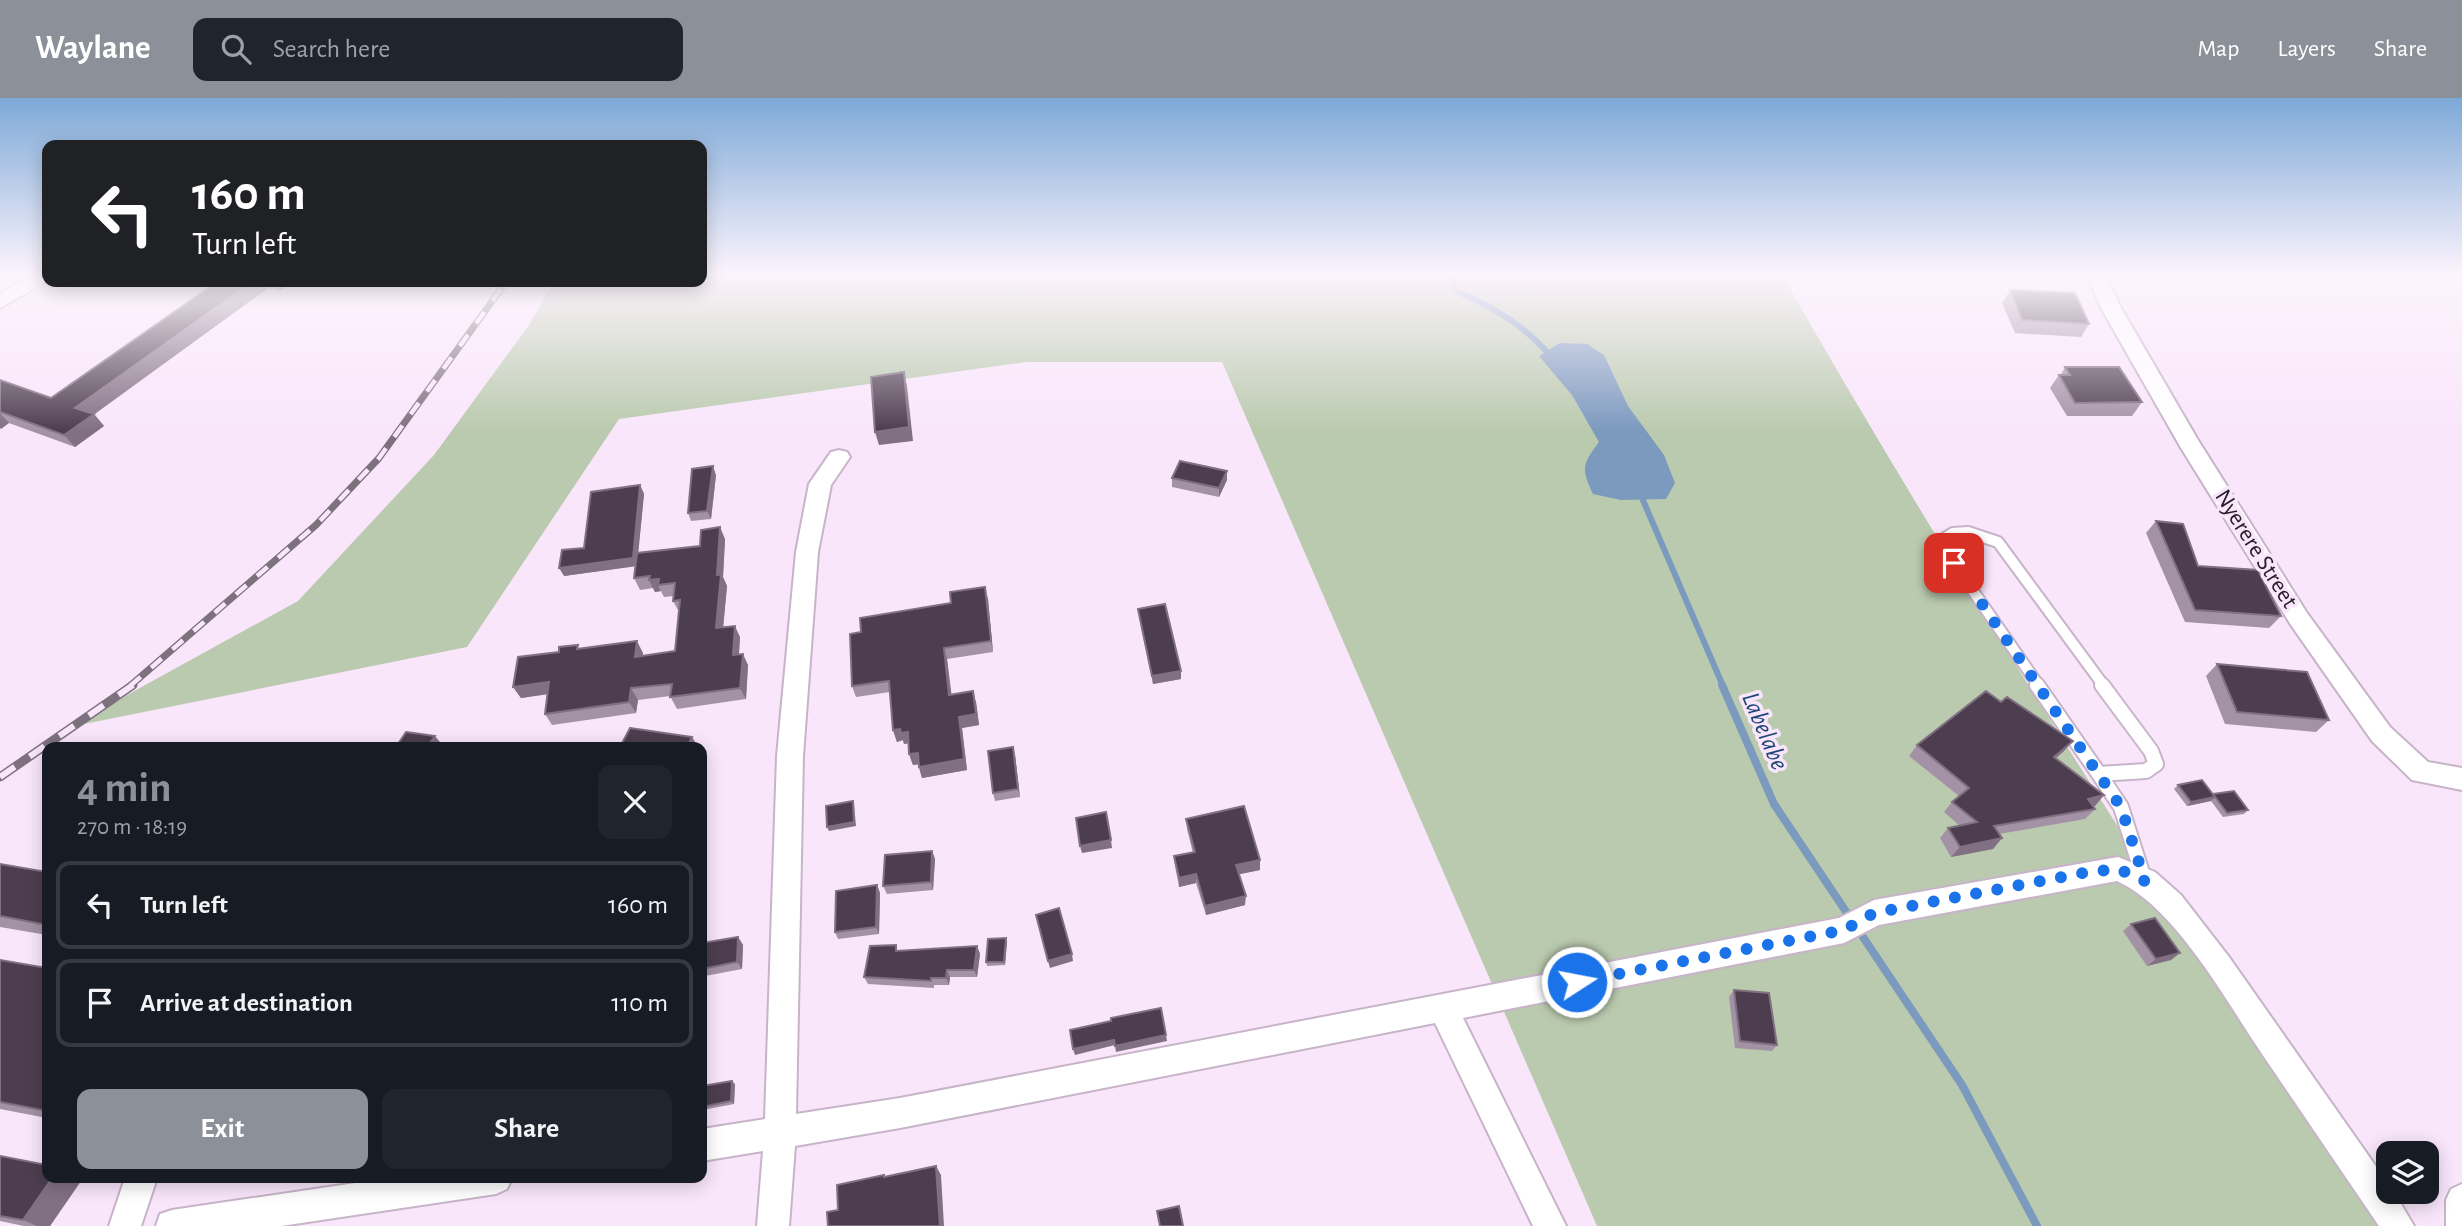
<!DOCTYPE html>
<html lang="en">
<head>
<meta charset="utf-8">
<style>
  body { margin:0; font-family:"Alegreya Sans",sans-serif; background:#20242c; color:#f1f3f6; height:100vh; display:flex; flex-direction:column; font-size:26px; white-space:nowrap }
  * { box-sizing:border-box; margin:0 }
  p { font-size:23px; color:#9ea1a6 }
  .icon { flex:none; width:38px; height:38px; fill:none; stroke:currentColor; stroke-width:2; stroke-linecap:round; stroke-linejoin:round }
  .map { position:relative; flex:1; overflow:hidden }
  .details { position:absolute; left:42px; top:644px; width:665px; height:441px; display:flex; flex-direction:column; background:#171b24; border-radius:14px; box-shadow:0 4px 18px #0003 }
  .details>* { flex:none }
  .banner { position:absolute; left:42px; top:42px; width:665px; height:147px; border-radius:14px; box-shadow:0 4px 18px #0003; background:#202124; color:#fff; overflow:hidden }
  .buttons { position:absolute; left:2376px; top:1043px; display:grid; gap:14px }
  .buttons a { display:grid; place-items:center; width:63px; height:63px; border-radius:14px; background:#171b24; box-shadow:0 4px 18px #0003; font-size:35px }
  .pin { position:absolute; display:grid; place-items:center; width:60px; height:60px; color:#fff; margin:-30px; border-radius:14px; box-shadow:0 4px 10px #0006 }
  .me { position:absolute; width:77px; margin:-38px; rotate:79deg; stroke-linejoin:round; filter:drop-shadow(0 0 5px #0008) }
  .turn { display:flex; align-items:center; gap:24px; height:147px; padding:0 35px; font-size:32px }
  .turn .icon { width:91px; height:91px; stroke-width:2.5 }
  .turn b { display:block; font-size:49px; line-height:60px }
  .round { display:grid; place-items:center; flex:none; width:74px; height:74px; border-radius:14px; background:#20242c }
  .headline { display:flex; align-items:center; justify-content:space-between; height:119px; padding:0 35px }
  h1 { font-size:42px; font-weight:700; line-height:52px; color:#8c9099 }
  .action { display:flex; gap:14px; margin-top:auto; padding:14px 35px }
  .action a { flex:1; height:80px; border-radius:14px; background:#8c9099; color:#fff; font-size:28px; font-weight:700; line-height:80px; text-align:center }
  .action a+a { background:#20242c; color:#f1f3f6 }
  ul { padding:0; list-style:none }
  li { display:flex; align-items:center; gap:21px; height:88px; margin:0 14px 10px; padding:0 21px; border:4px solid #363941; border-radius:14px }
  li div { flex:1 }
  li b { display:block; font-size:26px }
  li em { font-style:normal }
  header { display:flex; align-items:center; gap:42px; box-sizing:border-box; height:98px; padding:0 35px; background:#8c9099; color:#fff }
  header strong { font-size:33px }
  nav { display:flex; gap:38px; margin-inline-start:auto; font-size:24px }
  .search { width:490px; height:63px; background:#20242c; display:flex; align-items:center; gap:18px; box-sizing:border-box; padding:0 24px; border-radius:14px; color:#9ea1a6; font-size:26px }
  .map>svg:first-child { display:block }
  .green { fill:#bacaae }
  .water { fill:#7c99be }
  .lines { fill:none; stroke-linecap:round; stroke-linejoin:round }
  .stream-far1 { stroke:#7c99be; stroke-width:6 }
  .stream { stroke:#7c99be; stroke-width:8 }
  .service-far1-casing { stroke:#c7b4c9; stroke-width:14 }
  .service-casing { stroke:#c7b4c9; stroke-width:18 }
  .minor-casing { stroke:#c7b4c9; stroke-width:4 }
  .service-far1 { stroke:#fff; stroke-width:10 }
  .service { stroke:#fff; stroke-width:14 }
  .minor { fill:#fff; fill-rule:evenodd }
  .rail-far1-casing { stroke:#7d717e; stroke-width:7 }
  .rail-casing { stroke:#7d717e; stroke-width:9 }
  .rail-far1 { stroke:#f9e6fb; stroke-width:4.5; stroke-dasharray:14; stroke-linecap:butt }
  .rail { stroke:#f9e6fb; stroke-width:6; stroke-dasharray:18; stroke-linecap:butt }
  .wall { fill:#a392a5 }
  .shaded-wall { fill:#817083 }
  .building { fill:#4d3e4f; stroke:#817083; stroke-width:2 }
  .route { stroke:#1a73e8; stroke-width:12; stroke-dasharray:0 21.6 }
  .labels { text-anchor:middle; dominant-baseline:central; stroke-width:7; stroke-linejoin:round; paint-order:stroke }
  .street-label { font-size:24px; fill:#272028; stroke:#f9e6fb }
  .water-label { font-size:26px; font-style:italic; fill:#1e4576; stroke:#f9e6fb }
</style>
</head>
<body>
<header>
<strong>Waylane</strong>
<div class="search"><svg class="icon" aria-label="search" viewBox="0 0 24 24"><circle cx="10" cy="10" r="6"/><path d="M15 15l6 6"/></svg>Search here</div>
<nav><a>Map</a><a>Layers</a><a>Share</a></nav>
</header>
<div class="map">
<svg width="2462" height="1128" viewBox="0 0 2462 1128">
  <rect width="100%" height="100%" fill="#f9e6fb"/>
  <path class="green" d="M702,175H1781C1966,500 2172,814 2377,1128H1597L1222,264H1026L619,321L467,549L69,629L298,503L434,357L529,227L554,184H702Z"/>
  <path class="water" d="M1560,245L1587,246L1604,257L1628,308L1664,357L1675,385L1666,401L1621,402L1593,396C1581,370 1582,367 1599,344L1572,297L1539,258Z"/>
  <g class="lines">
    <path class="stream-far1" d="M1449,175L1456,193C1494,209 1527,229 1553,261
      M1639,393L1723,588"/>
    <path class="stream" d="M1722,587L1774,706L1962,987L2037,1128"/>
    <defs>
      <path id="service-far1" d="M2039,588L1939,444L1953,435L1968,434L1998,444L2104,588"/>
      <path id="service" d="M2037,587L2099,676
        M2099,676L2121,709L2144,781
        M2099,676L2146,673L2156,666L2151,653L2102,587"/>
      <path id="minor" d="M34,175H47V183L0,210V196Z
        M2086,175H2104L2121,210L2198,342L2307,515L2390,629L2428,664L2462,670V692L2412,682L2372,643L2291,527L2181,350L2101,210Z
        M839,352L847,354L850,359L831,387L818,454L803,658L796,1016L900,1000L1839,820L1874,802L2118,759L2155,774L2181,797L2229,859L2389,1087V1094H2394L2414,1128H2379C2340,1071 2301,1013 2262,956C2226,903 2175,809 2117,783L1879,827L1844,845L1463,920L1566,1128H1533L1435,925L900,1030L795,1048L789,1128H757L763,1053L702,1063V1031L765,1021L777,658L796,454L809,386L831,354Z
        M125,1080H157L141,1128H109Z
        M389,1080H512L507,1091L496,1096L281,1128H156L160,1116L172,1112Z
        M2462,1086V1128H2446V1102L2451,1091Z"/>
    </defs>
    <use href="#service-far1" class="service-far1-casing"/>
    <use href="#service" class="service-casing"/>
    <use href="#minor" class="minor-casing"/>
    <use href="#service-far1" class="service-far1"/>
    <use href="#service" class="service"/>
    <use href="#minor" class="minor"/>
    <defs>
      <path id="rail-far1" d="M130,588L316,427L379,360L506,184"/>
      <path id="rail" d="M0,679L133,587"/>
    </defs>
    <use href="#rail-far1" class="rail-far1-casing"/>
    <use href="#rail" class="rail-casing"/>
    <use href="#rail-far1" class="rail-far1"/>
    <use href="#rail" class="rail"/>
  </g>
  <path class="wall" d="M217,184H292L280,193L268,190L94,316L104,328L75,349L9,325L0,330V282L51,300Z
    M2010,192L2089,226L2081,239L2015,235L2002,205Z
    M2065,269L2142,304L2132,318H2067L2050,290L2059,277H2061Z
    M716,377L711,421L691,423L688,415Z
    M1172,380L1227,382L1219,399L1172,389Z
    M640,387L644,396L638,455L700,448L725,441L723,479L727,488L723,529L740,539L739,556L748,567L746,601L677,611L670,598L638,602L636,615L552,627L545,616L547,596L521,600L513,589L580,551L643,555V558L675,553L679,514L673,503L674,498L664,499L661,493L655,494L653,490L640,492L634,480L636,468L564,478L584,450Z
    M2156,423L2198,468L2281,518L2269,530L2185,524L2146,435Z
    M988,501L993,554L947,561L951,596L976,604L979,627L962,630L967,672L922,680L918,666L913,667L909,656L908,645L904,646L903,642L897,644L893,632L890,594L856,599L852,588L861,534Z
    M1138,511L1181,573V581L1153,586L1139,519Z
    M2217,566L2329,622L2316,634L2225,626L2206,578Z
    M1917,647L2064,653L2056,660L2104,697L2095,708H2093L2095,711L2085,721L1999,736L2002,740L1993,751L1951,759L1940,740L1948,730L1960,728L1944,714L1952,704L1959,698L1909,658Z
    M1015,657L1020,699L995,703L993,695Z
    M2178,687L2213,696L2248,712L2244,716L2223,719L2211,703L2187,708L2174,691Z
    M1186,721L1260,762V772L1239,776L1245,807L1206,817L1196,785L1179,789L1175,768L1174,758L1193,755L1187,731Z
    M932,753L935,761L933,792L887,796L883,788Z
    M0,766L47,774V837L0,829Z
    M877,787L880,795L879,836L838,841L835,834Z
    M2131,826L2171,862L2147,868L2123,833Z
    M738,839L743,847L742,871L705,878L702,873V845Z
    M1006,840L1007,844L1005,867L987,868L986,864Z
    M977,848L980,856L977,879H950L949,887H934V890L868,886L864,879L899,853Z
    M0,862L47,870V1020L0,1011Z
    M1734,892L1777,947L1772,953L1735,950L1729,899Z
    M735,986L734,1006L703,1012L702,1010V988Z
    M0,1058L83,1080L50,1128H24L0,1123Z"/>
  <path class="shaded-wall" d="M252,184H264L268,190L92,318L94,316L104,328L75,349L64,337L75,310Z
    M274,184H292L280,193Z
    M904,274L907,288L913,343L879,347L875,334Z
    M0,315L9,325L1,331L0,330Z
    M713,368L716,377L711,421L707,413Z
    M1227,373V382L1219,399V390Z
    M640,387L644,396L637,468L564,478L559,470L633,460Z
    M720,429L725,441L723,479L727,488L722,542L716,530L717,477Z
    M659,481L658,487L661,493L655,494L649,482Z
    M985,489L988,501L993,554L991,543Z
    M735,528L740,539L738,569L733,557Z
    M637,543L643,555L641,571L635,559Z
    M944,550L947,561L953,608L949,597Z
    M743,556L748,567L746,601L740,590Z
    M1181,573V581L1153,586L1152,578Z
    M549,584L556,595L521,600L513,589Z
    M631,590L638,602L636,615L629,604Z
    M973,593L976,604L979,627L962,630L967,672L922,680L919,669Z
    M900,631L908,634L911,645L904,646L903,642L897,644L893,632Z
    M435,638L444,649H430L428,648Z
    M692,639L697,647L696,649H687Z
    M2073,643L2064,653L2045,669L2054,659Z
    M1013,649L1015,657L1020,699L1018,691Z
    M918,655L921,666L913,667L909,656Z
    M2104,697L2095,708L2078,711L2088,701Z
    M2215,699L2211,703L2187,708L2191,704Z
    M853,703L854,707L856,728L829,733L827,729Z
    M2002,740L1993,751L1951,759L1960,749Z
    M1111,742L1112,750L1082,755L1080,748Z
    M702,749L706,756L704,783L702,780Z
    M932,753L935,761L933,792L931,784Z
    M1260,762V772L1236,777V767Z
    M1196,776V785L1179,789V780Z
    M877,787L880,795L879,836L876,829Z
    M1246,798L1245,807L1206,817L1205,808Z
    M738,839L743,847L742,871L737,864Z
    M1006,840L1007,844L1005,867L1004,864Z
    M977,848L980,856L977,879L974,872Z
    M2180,855L2171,862L2147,868L2156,861Z
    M1072,856L1073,863L1050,870L1048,863Z
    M947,872L950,879L949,887L946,880Z
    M1166,937L1167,943L1116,954L1115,948Z
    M1114,942L1115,947L1075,957L1073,951Z
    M732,983L735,986L734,1006L731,1003Z
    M936,1068L941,1077L944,1128H940Z
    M52,1080H83L50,1128H37L23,1122Z"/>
  <path class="building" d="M217,184H252L75,310L94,316L64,337L0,314V282L51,300Z
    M2010,192L2075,195L2089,226L2022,222Z
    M2065,269H2119L2142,304L2075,305L2059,277H2070Z
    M904,274L909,329L875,334L871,279Z
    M1180,363L1227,373L1219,390L1172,380Z
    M713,368L707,413L688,415L692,371Z
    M640,387L633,460L559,470L562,452L584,450L591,394Z
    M2156,423L2183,426L2198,468L2258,472L2281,518L2195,512Z
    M720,429L717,477L721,476L716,530L735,528L733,557L743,556L740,590L670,599L672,586L631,590L629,604L545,616L549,584L513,589L518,559L559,554V549L578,547L577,551L637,543L635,559L675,553L680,502L673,503L675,485L658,487L659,481L649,482L650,478L634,480L637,455L700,448L701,432Z
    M985,489L991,543L944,550L949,597L973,593L976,616L959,619L964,661L919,669L918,655L909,656L908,634L901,635L900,631L893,632L889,583L852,588L850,536L861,534L860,520L951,505L950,494Z
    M1165,506L1181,573L1152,578L1138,511Z
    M2217,566L2307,574L2329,622L2237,614Z
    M1986,593L2001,604L2007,599L2073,643L2054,659L2104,697L2088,701L2095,711L1994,728L2002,740L1960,749L1948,730L1977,724L1952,704L1969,690L1917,647Z
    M630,630L692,639L687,649H620Z
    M406,634L435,638L428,648L438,649H384L385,647L396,649Z
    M1013,649L1018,691L993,695L988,653Z
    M2202,682L2215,699L2191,704L2178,687Z
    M2234,693L2248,712L2227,715L2213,696Z
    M853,703L854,724L827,729L826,708Z
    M1244,708L1260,762L1236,767L1246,798L1205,808L1196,776L1179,780L1174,758L1195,754L1186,721Z
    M1106,714L1111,742L1080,748L1076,720Z
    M932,753L931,784L883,788L885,757Z
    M0,766L47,774V827L0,818Z
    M877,787L876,829L835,834L836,793Z
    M1059,810L1072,856L1048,863L1036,817Z
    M2155,820L2180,855L2156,861L2131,826Z
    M738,839L737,864L702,871V845Z
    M1006,840L1004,864H986L988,841Z
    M896,847V853L977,848L974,872H947L946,880H931V883L864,879L870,848Z
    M0,862L47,870V1013L0,1004Z
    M1734,892L1769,895L1777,947L1740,943Z
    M1161,910L1166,937L1115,948L1114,942L1073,951L1070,932L1111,923V920Z
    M732,983L731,1003L702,1009V988Z
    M0,1058L47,1067V1080H52L23,1122L0,1118Z
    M936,1068L940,1128H828L827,1114L838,1112L837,1087L884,1077V1079Z
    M1179,1108L1183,1128H1160L1157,1113Z"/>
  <linearGradient id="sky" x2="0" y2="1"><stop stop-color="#7da9d7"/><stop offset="0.53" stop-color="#fcf4fd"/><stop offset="1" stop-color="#fcf4fd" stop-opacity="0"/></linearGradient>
  <rect width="2462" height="333" fill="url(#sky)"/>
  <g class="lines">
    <path class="route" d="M1577,884L1844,832L1874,815L2088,774L2118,771L2145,783L2121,709L1954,465"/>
  </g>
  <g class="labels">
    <g class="street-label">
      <text transform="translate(2256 451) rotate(58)">Nyerere Street</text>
    </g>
    <g class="water-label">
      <text transform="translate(1765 633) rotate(67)">Labelabe</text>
    </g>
  </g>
</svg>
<div class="buttons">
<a><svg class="icon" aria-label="layers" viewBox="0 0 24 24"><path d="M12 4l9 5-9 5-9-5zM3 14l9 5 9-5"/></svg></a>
</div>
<div class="pin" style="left:1954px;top:465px;background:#d93025"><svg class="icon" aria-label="arrive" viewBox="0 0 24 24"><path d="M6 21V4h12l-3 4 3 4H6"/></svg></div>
<svg class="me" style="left:1577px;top:884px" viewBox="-20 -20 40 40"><circle r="17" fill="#1a73e8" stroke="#fff" stroke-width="3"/><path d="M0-11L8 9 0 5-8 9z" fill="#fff"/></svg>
<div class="banner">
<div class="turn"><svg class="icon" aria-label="left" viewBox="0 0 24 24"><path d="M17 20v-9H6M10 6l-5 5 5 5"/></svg><div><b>160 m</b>Turn left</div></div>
</div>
<section class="details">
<div class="headline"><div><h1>4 min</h1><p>270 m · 18:19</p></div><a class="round"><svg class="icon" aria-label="close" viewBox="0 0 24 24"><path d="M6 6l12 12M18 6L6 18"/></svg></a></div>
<ul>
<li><svg class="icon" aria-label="left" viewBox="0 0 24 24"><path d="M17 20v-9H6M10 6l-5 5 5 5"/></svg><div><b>Turn left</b></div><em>160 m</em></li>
<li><svg class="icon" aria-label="arrive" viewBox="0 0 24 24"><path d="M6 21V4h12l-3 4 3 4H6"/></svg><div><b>Arrive at destination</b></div><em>110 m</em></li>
</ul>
<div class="action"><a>Exit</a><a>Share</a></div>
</section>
</div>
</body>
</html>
